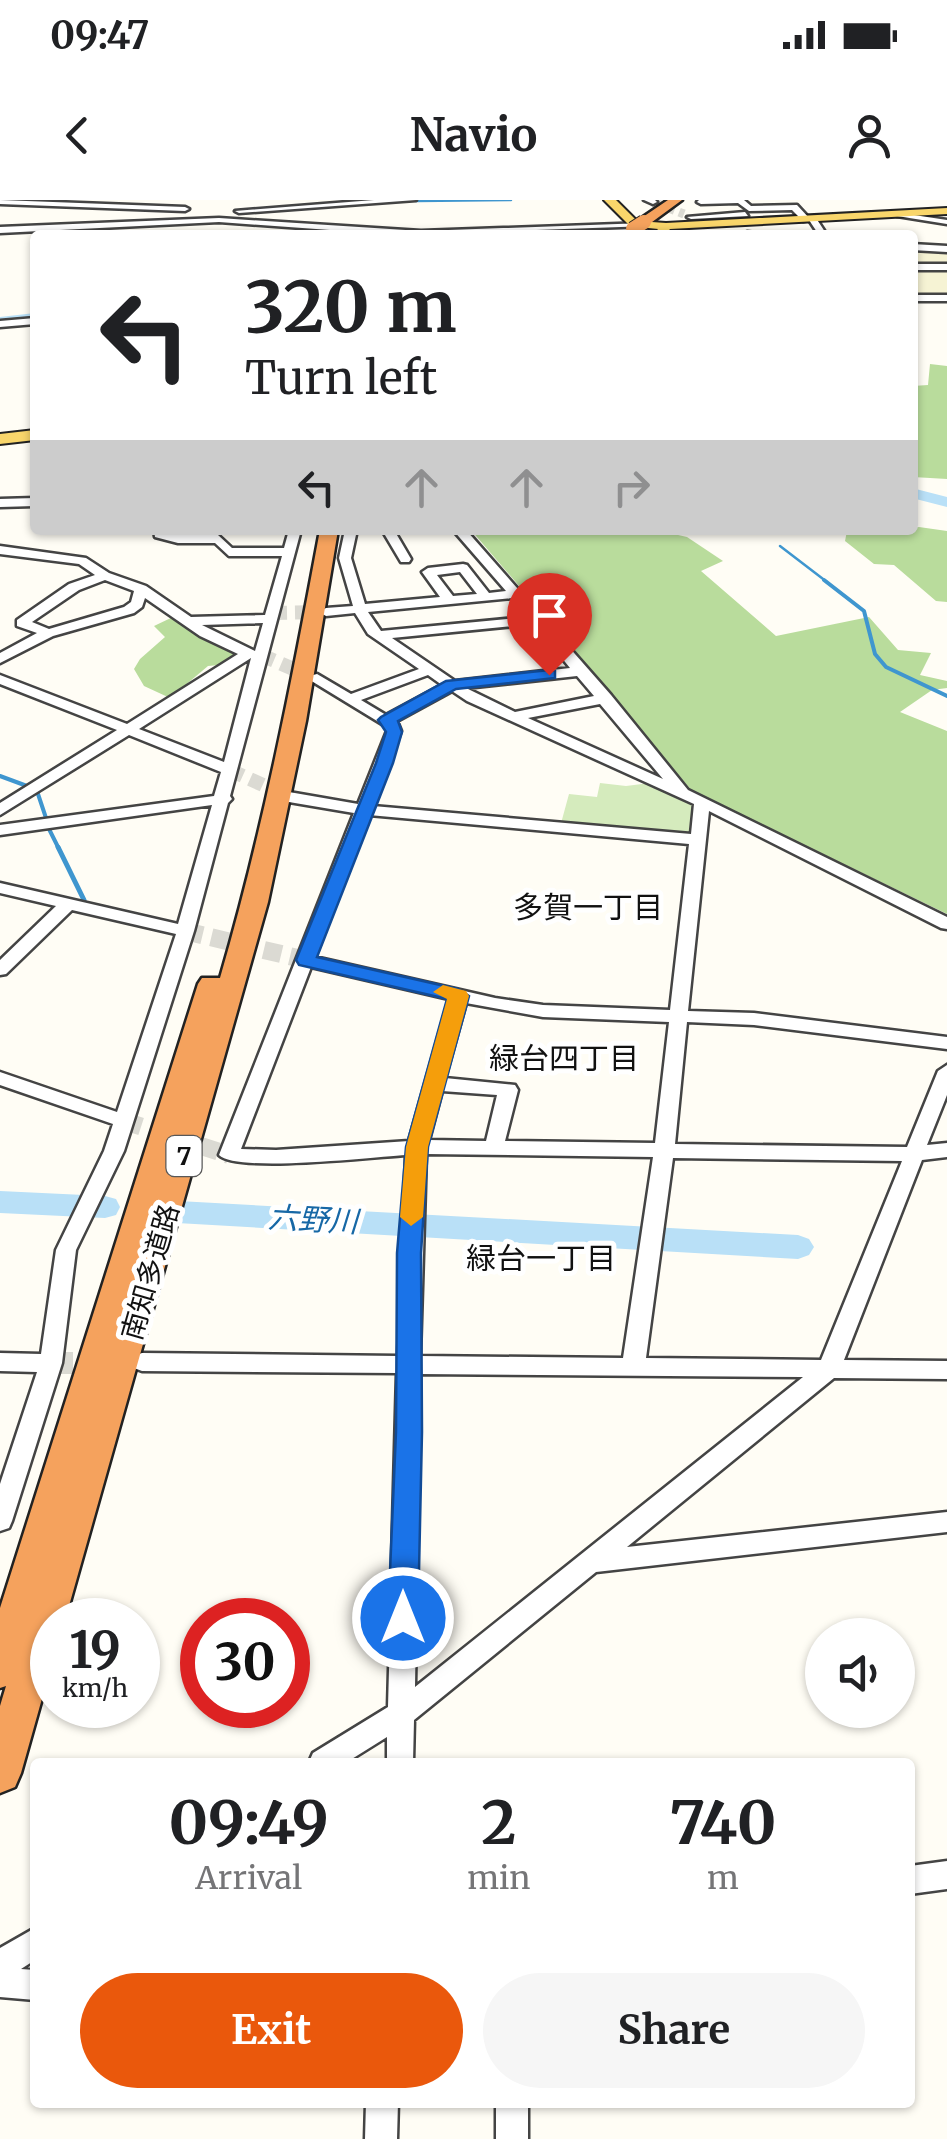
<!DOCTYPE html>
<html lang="en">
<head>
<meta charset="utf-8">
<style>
  body { margin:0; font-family:Merriweather,"Noto Sans JP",serif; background:#f6f6f6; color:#202124; height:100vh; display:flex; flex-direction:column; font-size:38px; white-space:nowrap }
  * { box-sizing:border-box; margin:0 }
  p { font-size:32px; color:#757577 }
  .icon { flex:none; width:55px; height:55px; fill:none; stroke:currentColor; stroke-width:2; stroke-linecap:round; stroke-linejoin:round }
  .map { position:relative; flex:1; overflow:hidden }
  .side { position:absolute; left:30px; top:1558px; width:885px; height:350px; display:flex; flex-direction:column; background:#fff; border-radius:10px; box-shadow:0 2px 8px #0004 }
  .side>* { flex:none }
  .hud { position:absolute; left:30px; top:30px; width:888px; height:305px; border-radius:10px; box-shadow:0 2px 8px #0004; background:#fff; color:#202124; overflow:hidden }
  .tools { position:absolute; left:805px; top:1418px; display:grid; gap:20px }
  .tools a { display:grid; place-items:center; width:110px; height:110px; border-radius:50%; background:#fff; box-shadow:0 2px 8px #0004; font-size:50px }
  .speed { position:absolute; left:30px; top:1398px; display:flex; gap:20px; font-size:50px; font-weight:700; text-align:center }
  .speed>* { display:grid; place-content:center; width:130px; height:130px; border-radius:50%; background:#fff; box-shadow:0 2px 8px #0004; line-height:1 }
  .speed small { font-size:25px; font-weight:400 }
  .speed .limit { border:15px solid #d22; background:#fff; color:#111 }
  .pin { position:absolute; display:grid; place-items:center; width:85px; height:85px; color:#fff; margin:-102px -42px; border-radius:50% 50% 50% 0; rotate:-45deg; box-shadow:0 0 10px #0007 }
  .pin .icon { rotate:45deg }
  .me { position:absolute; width:110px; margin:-55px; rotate:0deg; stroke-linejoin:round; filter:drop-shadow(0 0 8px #0008) }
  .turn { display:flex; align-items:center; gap:35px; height:210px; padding:0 50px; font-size:45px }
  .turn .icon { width:130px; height:130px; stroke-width:2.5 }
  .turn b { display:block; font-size:70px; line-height:85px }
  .lanes { display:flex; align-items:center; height:95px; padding:0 50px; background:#0003; justify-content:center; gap:50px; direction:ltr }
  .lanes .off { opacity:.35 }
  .eta { display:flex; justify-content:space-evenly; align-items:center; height:170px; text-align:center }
  .eta b { font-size:60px; font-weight:700; line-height:70px }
  .action { display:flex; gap:20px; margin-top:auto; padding:20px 50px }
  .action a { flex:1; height:115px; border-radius:60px; background:#ea580c; color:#fff; font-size:40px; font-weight:700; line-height:115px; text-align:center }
  .action a+a { background:#f6f6f6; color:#202124 }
  .status { display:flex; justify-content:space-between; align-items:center; height:70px; padding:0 50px; background:#fff; direction:ltr }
  .status svg { height:28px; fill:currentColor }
  header { display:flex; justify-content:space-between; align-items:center; height:130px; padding:0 50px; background:#fff; font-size:45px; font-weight:700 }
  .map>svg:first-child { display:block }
  .farmland { fill:#f6f3d4 }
  .green { fill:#d5ebbd }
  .forest { fill:#b9dc9c }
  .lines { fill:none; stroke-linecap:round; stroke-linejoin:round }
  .stream-far2 { stroke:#3f96cf; stroke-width:2.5 }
  .stream-far1 { stroke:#3f96cf; stroke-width:4 }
  .stream { stroke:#3f96cf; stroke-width:5 }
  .river { fill:#b9e0f7; fill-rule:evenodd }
  .minor-tunnel-far3 { stroke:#dbdad3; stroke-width:9; stroke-dasharray:9 5; stroke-linecap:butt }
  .minor-tunnel-far2 { stroke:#dbdad3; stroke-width:14; stroke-dasharray:14 8; stroke-linecap:butt }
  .minor-tunnel-far1 { stroke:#dbdad3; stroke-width:18; stroke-dasharray:18 9; stroke-linecap:butt }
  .minor-tunnel { stroke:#dbdad3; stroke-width:22; stroke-dasharray:22 11; stroke-linecap:butt }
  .minor-casing { stroke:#444; stroke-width:5 }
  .major-casing { stroke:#222; stroke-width:4 }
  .highway-casing { stroke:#222; stroke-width:5 }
  .minor { fill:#fff; fill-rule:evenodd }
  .major { fill:#f9d66b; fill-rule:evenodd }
  .highway { fill:#f5a25d; fill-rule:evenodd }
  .highway-bridge-casing { stroke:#222; stroke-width:16; stroke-linecap:butt }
  .highway-bridge { stroke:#f5a25d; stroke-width:14 }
  .route { fill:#1a73e8; stroke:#114b97; stroke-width:2.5 }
  .slow { fill:#f59e0b }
  .labels { text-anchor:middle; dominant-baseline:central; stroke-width:10; stroke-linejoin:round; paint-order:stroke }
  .shield { fill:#fff; stroke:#585858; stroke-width:2.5 }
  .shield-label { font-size:25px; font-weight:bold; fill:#111 }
  .street-label { font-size:28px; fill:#111; stroke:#fff }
  .neighbourhood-label { font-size:30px; fill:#111; stroke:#fff }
  .water-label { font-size:30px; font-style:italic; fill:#1768a6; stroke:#fff }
</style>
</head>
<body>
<div class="status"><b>09:47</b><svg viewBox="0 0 49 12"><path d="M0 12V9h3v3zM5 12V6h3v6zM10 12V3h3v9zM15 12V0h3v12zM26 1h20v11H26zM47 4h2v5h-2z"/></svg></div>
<header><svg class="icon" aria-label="back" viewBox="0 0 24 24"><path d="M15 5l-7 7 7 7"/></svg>Navio<svg class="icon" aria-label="person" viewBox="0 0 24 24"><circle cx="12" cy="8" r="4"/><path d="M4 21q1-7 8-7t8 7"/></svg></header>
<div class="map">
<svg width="947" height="1939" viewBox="0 0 947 1939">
  <rect width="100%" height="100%" fill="#fffdf5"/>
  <path class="farmland" d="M913,49L947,51V94H913Z"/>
  <path class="green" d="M658,582L702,602L699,640L560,627L569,594L597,597L600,583L626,586Z"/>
  <path class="forest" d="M930,164L947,166V279L913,277V186L928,185Z
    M919,327L947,331V402L936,401L894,365L874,364L845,341L847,331L879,333Z
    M471,330H656L687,337L723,361L701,371L776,436L869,417L898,450L931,453L920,475L947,481V488L932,490L900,512L947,531V714L692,591L546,421L561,418L554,408H538Z
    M175,416L241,454L229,464L208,466L170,498L144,486L134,469L140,459L165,437L154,426Z"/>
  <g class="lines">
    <path class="stream-far2" d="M416,1L511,0
      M760,330L764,333
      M780,346L827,382"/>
    <path class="stream-far1" d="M824,380L864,411L875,454L886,467L947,496
      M0,576L27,586
      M37,591L46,618
      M49,629L59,649"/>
    <path class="stream" d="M58,647L84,700"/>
    <path class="river" d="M35,113V121L0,125V117Z
      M912,288L947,297V307L912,298Z
      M0,991L105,996L116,999L120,1007L116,1015L105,1018L0,1013Z
      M142,999L798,1035L809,1039L814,1047L809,1055L798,1059L142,1021L131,1018L127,1010L131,1002Z"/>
    <path class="minor-tunnel-far3" d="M653,2L684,14"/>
    <path class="minor-tunnel-far2" d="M273,413L326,412
      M261,455L312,477
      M230,570L289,597"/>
    <path class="minor-tunnel-far1" d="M185,731L306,760
      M124,921L229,955"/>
    <path class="minor-tunnel" d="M51,1163H105"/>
    <defs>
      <path id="minor" d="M0,0L185,7L189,9L185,11L0,4Z
        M374,0H416L239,13L235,11Z
        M644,0H655L657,2L653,4Z
        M699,0H744L751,6L797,5L810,19L816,18L827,35H819L809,20L803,21L792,10L749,11L738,3L701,4L697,2Z
        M745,12L748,16L691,19L687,17Z
        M894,12L947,20V24L897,16Z
        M219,18L421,31L645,23L649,26L399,35L219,22L0,33V27Z
        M747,32L776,35H743Z
        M912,44L947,46V52L912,50Z
        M912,64H947V70H912Z
        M912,95H947V101H912Z
        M35,118V124L0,127V121Z
        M35,298V306L0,307V299Z
        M154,330H166L178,335H218L232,348H284L289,330H301L230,596L232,599L228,603L194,731L124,951L76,1050L62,1163L12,1321L9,1328L0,1331V1284L37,1172L0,1171V1153L41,1154L56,1050L104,951L113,924L0,885V872L117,912L176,734L72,710L6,774L0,775V760L56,706L0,693V683L178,724L212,605L0,635V625L214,596L221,572L129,535L0,615V603L117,530L0,484V475L127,524L238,454L200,436L145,398L142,407L134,413L53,436L0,463V453L37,433L17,426V420L69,384L95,375L79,364L0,354V346L86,358L109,373L146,386L191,417L265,415L282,356H229L215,343H178L155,337ZM105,380L134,391L131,402L124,407L49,429L32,422L79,390ZM263,423L255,451L202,425ZM251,458L224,562L139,529Z
        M345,330H357L351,358L365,404L440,397L422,372L428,368L463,364L467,365L489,393L506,391L453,330H466L611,495L688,590L947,717V729L941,728L709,611L688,811L754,813L947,837V849L754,825L687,822L675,944L907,947L938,871L947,865V895L927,945L947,943V957L922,960L844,1160L947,1161V1179L834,1178L627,1347L947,1312V1332L596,1372L414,1520L413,1562H387V1537L347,1562H309L313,1553L388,1507L397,1173L142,1171L134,1168L131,1162L134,1156L142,1153L398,1156L406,955C375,957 236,973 219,955L354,613L289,602L281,597L289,592L358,604L387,531V527L305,477L317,474L351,494L419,469L368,434L355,413L326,416L319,412L326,408L353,406L339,358ZM460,372L477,394L453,396L437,375ZM512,398L527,417L381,431L368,412ZM534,424L570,468L455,481L392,438ZM428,475L442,485L386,515L361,500ZM577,476L594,496L515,512L466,488ZM452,491L467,501L694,604L691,634L373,606L401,531L397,521ZM600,504L663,579L528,518ZM369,615L689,644L670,810L543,805L495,798L315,757ZM311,767L449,799L409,941L276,950L241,949ZM466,803L543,817L669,822L655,943L505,941L518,890L515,885L445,878ZM442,891L497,895L486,941L429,940ZM426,954L653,957L623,1158L420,1156ZM673,958L902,961L821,1160L646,1158ZM420,1174L803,1177L415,1487Z
        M382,330H394L411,359L409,362H401Z
        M947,1661V1689L910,1694V1666Z
        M35,1728V1760L21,1769L35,1770V1800L0,1797V1748Z
        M366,1902H398L397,1939H365Z
        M496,1902H528V1939H496Z"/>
      <path id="major" d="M604,0H616L637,21L666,23L947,8V14L670,29L665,35H653L658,29L630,26Z
        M35,230V240L0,244V234Z"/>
      <path id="highway" d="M668,0H682L648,25H640V19Z
        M320,330H338L306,521L268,702L65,1420H52V1463L21,1573L15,1587L0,1593V1506L6,1486L0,1488V1408L198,784L202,778H220C263,631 292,481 320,330Z"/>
    </defs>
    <use href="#minor" class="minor-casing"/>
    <use href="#major" class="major-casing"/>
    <use href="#highway" class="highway-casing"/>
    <use href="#minor" class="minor"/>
    <use href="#major" class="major"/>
    <use href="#highway" class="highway"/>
    <defs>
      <path id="highway-bridge" d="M633,29L644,22"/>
    </defs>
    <use href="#highway-bridge" class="highway-bridge-casing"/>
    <use href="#highway-bridge" class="highway-bridge"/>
  </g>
  <path class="route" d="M549,470L555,471V478L456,489L398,521L402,532L393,563L317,757L458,789L469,796L428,947L421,1053L422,1232L418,1418L413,1427L403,1431L393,1427L388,1418L396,1232L397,1053L406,947L447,799L299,765L296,760L376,563L386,532L378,520L381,517L446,481Z"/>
  <path class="slow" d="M443,785L466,791L469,796L428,947L423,1017L411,1026L400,1017L406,947L447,799L433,792Z"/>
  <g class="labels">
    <rect class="shield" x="166.5" y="936" width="35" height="40" rx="8"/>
    <g class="shield-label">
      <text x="184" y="956">7</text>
    </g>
    <g class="street-label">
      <text transform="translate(150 1072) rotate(-74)">南知多道路</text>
    </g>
    <g class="neighbourhood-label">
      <text x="588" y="707">多賀一丁目</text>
      <text x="564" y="858">緑台四丁目</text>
      <text x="541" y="1058">緑台一丁目</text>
    </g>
    <g class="water-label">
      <text transform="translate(313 1019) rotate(3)">六野川</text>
    </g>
  </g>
</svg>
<div class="tools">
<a><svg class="icon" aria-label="sound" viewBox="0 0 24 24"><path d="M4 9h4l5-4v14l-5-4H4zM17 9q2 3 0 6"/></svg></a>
</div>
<div class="speed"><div>19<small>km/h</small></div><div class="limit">30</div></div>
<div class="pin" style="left:549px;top:475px;background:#d93025"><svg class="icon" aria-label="arrive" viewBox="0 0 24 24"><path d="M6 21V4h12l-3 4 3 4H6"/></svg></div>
<svg class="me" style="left:403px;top:1418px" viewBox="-20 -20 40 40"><circle r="17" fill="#1a73e8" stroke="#fff" stroke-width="3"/><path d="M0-11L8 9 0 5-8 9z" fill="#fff"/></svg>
<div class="hud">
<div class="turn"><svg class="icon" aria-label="left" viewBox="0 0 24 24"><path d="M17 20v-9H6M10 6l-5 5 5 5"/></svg><div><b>320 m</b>Turn left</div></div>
<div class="lanes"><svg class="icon" aria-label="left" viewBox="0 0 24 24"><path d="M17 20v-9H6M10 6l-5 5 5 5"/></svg><svg class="icon off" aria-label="ahead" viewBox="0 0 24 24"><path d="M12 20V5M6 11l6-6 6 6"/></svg><svg class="icon off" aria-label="ahead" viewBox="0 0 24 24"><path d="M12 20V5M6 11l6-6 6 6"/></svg><svg class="icon off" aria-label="right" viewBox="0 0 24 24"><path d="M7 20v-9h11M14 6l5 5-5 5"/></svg></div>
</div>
<section class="side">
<div class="eta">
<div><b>09:49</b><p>Arrival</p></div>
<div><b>2</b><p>min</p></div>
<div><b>740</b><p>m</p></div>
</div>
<div class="action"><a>Exit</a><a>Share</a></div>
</section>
</div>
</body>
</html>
